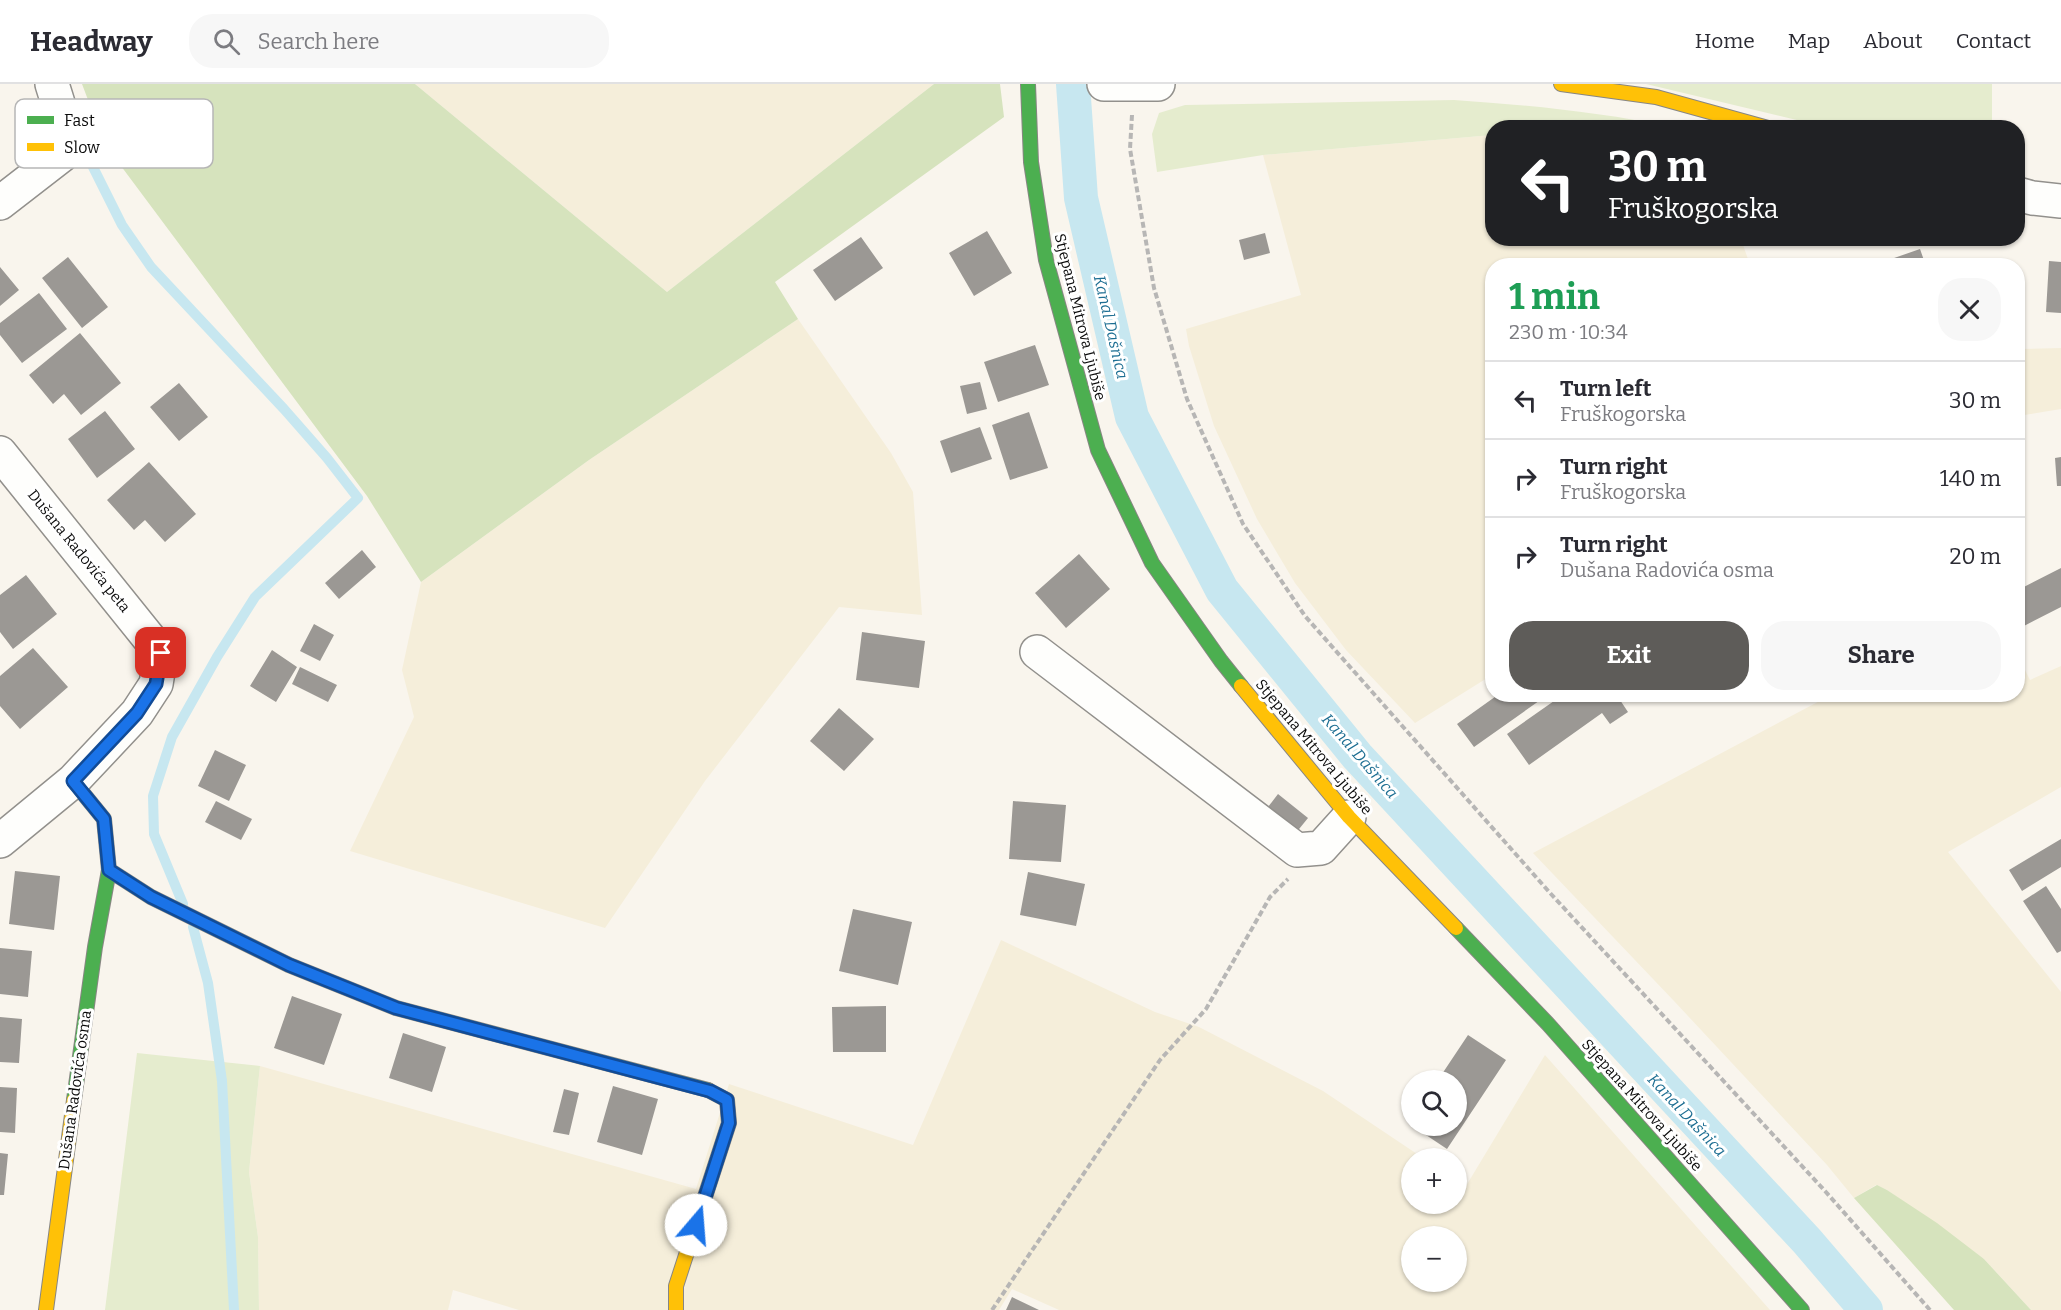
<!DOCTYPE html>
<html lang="en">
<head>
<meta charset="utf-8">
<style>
  body { margin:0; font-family:Bitter,serif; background:#f7f7f7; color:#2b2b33; height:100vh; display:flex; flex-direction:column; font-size:22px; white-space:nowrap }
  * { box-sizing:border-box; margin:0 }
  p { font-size:20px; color:#7c7c81 }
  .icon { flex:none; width:33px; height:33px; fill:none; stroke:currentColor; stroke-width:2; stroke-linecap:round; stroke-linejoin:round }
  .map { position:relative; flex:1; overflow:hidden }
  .panel { position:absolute; left:1485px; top:174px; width:540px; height:444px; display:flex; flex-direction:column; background:#fff; border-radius:24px; box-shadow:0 2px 4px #0004 }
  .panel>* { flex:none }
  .hud { position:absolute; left:1485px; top:36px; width:540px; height:126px; border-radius:24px; box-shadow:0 2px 4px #0004; background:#202124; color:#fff; overflow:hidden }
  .controls { position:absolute; left:1401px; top:986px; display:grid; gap:12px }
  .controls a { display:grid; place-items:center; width:66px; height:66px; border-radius:50%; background:#fff; box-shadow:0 2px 4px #0004; font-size:30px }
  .pin { position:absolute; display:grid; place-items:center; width:51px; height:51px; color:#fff; margin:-26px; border-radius:12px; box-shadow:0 3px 9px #0006 }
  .me { position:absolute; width:66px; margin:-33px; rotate:18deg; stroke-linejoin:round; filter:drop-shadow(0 0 4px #0008) }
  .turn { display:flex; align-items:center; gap:21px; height:126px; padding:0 24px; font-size:27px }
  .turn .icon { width:78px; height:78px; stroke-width:2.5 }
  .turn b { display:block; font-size:42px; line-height:51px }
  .round { display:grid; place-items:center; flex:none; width:63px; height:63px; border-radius:24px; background:#f7f7f7 }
  .headline { display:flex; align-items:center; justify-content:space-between; height:102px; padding:0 24px }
  h1 { font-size:36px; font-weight:700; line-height:45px; color:#1e9e55 }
  .cta { display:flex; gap:12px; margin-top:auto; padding:12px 24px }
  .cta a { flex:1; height:69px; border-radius:24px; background:#5e5c59; color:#fff; font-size:24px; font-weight:700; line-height:69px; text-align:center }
  .cta a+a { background:#f7f7f7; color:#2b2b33 }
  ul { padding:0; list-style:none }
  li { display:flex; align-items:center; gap:18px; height:78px; padding:0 24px; border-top:2px solid #e1e1e2 }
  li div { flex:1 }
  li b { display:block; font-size:22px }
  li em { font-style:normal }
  header { display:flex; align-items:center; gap:36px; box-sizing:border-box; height:84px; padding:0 30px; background:#fff; border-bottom:2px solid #e1e1e2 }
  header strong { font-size:28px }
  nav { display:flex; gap:33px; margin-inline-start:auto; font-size:21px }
  .search { width:420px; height:54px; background:#f7f7f7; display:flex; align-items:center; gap:15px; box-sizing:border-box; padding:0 21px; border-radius:24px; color:#7c7c81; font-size:22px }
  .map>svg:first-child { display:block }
  .farmland { fill:#f5eeda; fill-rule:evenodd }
  .green { fill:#e5ecce }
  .forest { fill:#d6e3bd }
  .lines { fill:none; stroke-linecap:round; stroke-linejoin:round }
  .stream { stroke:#c7e7f0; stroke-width:10 }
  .canal { stroke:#c7e7f0; stroke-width:34 }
  .building { fill:#9b9894 }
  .street-casing { stroke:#92908c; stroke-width:36 }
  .fast-casing { stroke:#888683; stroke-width:16 }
  .slow-casing { stroke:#888683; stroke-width:16 }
  .path { stroke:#b7b6b5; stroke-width:4; stroke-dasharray:6 3; stroke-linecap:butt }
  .street { stroke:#fefefc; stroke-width:33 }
  .fast { stroke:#4caf50; stroke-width:14 }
  .slow { stroke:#ffc107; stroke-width:14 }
  .route-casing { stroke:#114b97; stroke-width:15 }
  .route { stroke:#1a73e8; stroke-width:10 }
  .labels { text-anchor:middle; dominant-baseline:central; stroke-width:6; stroke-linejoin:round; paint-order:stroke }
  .street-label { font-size:15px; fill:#0a0a0a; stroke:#fff }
  .water-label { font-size:16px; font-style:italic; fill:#1d6e92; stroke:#fff }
  .key { fill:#fff; stroke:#b6b6b6; stroke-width:1.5 }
  .key-label { font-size:16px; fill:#0a0a0a }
</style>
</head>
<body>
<header>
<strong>Headway</strong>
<div class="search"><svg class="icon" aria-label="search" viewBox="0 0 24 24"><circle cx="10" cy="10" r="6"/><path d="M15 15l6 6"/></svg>Search here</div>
<nav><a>Home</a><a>Map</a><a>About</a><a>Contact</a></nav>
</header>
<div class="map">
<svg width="2061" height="1226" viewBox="0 0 2061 1226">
  <rect width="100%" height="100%" fill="#f9f5ed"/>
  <path class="farmland" d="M415,0H934L667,208Z
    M1492,51V154L1741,155L1750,181L1492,182V591L1415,639L1346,566L1295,499L1257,435L1214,342L1189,262L1186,245L1301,211L1263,71Z
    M798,235L891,369L913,408L922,531L839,523L705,697L605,844L350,767L414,633L402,586L421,498L589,376Z
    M2061,264V325L2018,332V265Z
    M2018,572L2030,596L2061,582V703L1948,768L2061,908V1226H2031L1984,1175L1887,1106L1876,1101L1854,1114L1827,1081L1674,917L1533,769L1831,611L2018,610Z
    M1001,856L1155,928L1199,943L1323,1007L1423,1074H1412V1119H1456L1457,1097L1466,1102L1545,971L1770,1226H1059L1012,1205L999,1226H519L453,1206L448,1226H259L258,1153L249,1088L260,982L696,1105L729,1000L913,1061ZM1412,1152H1456V1197H1412Z"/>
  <path class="green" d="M1646,0H1992V43H1826Z
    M1454,16C1527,21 1600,28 1671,43L1492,44V51L1263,71L1157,88L1152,50L1159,29L1185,21Z
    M137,969L260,982L249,1088L258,1153L259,1226H105Z"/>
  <path class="forest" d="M82,0H415L667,208L934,0H1000L1004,33L775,198L798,235L589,376L421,498L367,412L121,82L101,50Z
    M1877,1101L1887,1106L1937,1139L1984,1175L2031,1226H1954L1854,1114Z"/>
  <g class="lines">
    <path class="stream" d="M79,40L88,73L122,141L151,183L284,325L327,374L358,414L255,513L217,573L172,653L153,712L154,750L183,820
      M193,843L208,899L222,997L234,1226"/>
    <path class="canal" d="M1073,0L1081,114L1132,333L1222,506L1357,672L1807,1157L1866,1226"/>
  </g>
  <path class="building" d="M987,147L1012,189L974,212L949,169Z
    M1265,149L1270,169L1244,176L1239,156Z
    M861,153L883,184L835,217L813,186Z
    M1920,165L1926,182H1874V181Z
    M68,173L108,223L82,244L42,194Z
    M2049,177L2061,178V229L2046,228Z
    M0,183L19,206L0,222Z
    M39,209L67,245L22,279L0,251V239Z
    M80,249L121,299L81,331L64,310L53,320L29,291Z
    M1035,261L1049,301L998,318L984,278Z
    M980,298L987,325L967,330L960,302Z
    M179,299L208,333L179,357L150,323Z
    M105,327L135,365L97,394L68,355Z
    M1029,328L1048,384L1010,396L992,341Z
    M980,343L992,375L951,389L940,357Z
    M2061,373V402H2057L2055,374Z
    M149,378L196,430L165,458L145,436L134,446L107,416Z
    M362,466L376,483L339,515L325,499Z
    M1079,470L1110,505L1066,544L1035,509Z
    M2061,484V523L2022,543L2018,535V506Z
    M26,491L57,530L13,565L0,548V511Z
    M314,540L334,551L320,577L300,567Z
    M862,548L925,557L919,604L856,596Z
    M33,564L68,603L20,645L0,622V592Z
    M272,566L297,583L276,618L250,602Z
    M300,583L337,601L328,618L292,600Z
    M1499,610H1545L1546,612L1474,663L1457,640Z
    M1564,610H1616L1628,628L1610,640L1602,629L1529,681L1507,650Z
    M839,624L874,655L844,687L810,657Z
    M215,666L246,681L229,717L198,702Z
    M1278,710L1308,734L1295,750L1265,727Z
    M216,717L252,735L241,756L205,738Z
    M1013,717L1066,721L1061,778L1009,775Z
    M2061,755V783L2022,807L2009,786Z
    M15,787L60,792L54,846L9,840Z
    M1028,788L1085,800L1076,842L1020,831Z
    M2046,802L2061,825V867L2057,869L2023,817Z
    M853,825L912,838L898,901L839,887Z
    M0,864L32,867L28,913L0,910Z
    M292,912L342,930L324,981L274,964Z
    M886,922V968H833L832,923Z
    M0,933L22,935L19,979L0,978Z
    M403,949L446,963L432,1008L389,994Z
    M1468,951L1506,976L1447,1065L1411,1041H1456V996H1438Z
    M613,1002L658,1015L642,1071L597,1058Z
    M0,1003L17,1004L15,1049L0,1048Z
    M564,1005L579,1009L569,1051L553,1048Z
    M0,1069L8,1070L4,1111H0Z
    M1012,1213L1039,1226H1006Z"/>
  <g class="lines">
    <defs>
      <path id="street" d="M1104,0H1158
        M2018,110L2032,114L2061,117
        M0,119L62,71L67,48L52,0
        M0,369L161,569L156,600L137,629L73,697L0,757
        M1037,568L1297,766L1321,764L1349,733"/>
      <path id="fast" d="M1028,0L1031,78L1046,176L1098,366L1152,479L1221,577L1241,602
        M73,697L104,735L109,786L151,813L289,881L396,924L708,1006
        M1456,844L1548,940L1802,1226
        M74,1016L95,863L109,786"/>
      <path id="slow" d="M1561,0L1656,13L1768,44
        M1241,602L1349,733L1456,844
        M46,1226L74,1016
        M676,1226V1202L729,1039L727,1016L708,1006"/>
    </defs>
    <use href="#street" class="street-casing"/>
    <use href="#fast" class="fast-casing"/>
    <use href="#slow" class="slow-casing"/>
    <path class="path" d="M1132,31L1130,65L1154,204L1187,315L1243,440L1305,532L1551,810L1825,1107L1930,1226
      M992,1226L1160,976L1206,925L1270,813L1288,795"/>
    <use href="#street" class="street"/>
    <use href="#fast" class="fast"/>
    <use href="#slow" class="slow"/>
  </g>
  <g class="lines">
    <defs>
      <path id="route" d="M161,569L156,600L137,629L73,697L104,735L109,786L151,813L289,881L396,924L710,1007L727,1016L729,1039L696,1141"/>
    </defs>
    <use href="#route" class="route-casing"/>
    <use href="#route" class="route"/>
  </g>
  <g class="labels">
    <g class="street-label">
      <text transform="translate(1080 233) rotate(76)">Stjepana Mitrova Ljubiše</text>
      <text transform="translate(79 467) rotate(51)">Dušana Radovića peta</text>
      <text transform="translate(1314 663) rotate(50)">Stjepana Mitrova Ljubiše</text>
      <text transform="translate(75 1006) rotate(-82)">Dušana Radovića osma</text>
      <text transform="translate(1642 1021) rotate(48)">Stjepana Mitrova Ljubiše</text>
    </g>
    <g class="water-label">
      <text transform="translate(1111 243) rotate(77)">Kanal Dašnica</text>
      <text transform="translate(1360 672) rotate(49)">Kanal Dašnica</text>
      <text transform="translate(1687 1031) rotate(47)">Kanal Dašnica</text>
    </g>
  </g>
  <rect x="15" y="15" width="198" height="69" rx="9" class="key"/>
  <rect x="27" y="32" width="27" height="8" fill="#4caf50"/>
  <rect x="27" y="59" width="27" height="8" fill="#ffc107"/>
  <g class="key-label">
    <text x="64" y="42">Fast</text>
    <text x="64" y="69">Slow</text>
  </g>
</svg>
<div class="controls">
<a><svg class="icon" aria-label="search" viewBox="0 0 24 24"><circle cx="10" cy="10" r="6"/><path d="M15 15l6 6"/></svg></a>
<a>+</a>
<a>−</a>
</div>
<div class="pin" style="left:161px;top:569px;background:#d93025"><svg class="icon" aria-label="arrive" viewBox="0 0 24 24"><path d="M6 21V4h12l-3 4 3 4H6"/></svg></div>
<svg class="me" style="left:696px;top:1141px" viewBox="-20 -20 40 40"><circle r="19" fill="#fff"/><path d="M0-13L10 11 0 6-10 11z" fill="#1a73e8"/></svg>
<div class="hud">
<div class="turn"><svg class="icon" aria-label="left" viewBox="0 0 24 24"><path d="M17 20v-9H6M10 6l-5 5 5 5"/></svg><div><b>30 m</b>Fruškogorska</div></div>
</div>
<section class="panel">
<div class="headline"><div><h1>1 min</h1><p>230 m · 10:34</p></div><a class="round"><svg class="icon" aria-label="close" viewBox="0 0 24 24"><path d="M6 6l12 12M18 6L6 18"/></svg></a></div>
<ul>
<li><svg class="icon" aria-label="left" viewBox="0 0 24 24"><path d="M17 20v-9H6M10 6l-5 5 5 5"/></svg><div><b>Turn left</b><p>Fruškogorska</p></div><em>30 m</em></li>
<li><svg class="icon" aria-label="right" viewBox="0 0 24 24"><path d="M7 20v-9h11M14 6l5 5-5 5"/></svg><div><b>Turn right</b><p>Fruškogorska</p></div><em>140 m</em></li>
<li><svg class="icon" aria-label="right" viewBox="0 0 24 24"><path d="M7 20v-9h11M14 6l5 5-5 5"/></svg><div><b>Turn right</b><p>Dušana Radovića osma</p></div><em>20 m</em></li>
</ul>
<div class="cta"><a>Exit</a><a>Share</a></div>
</section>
</div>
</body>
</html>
